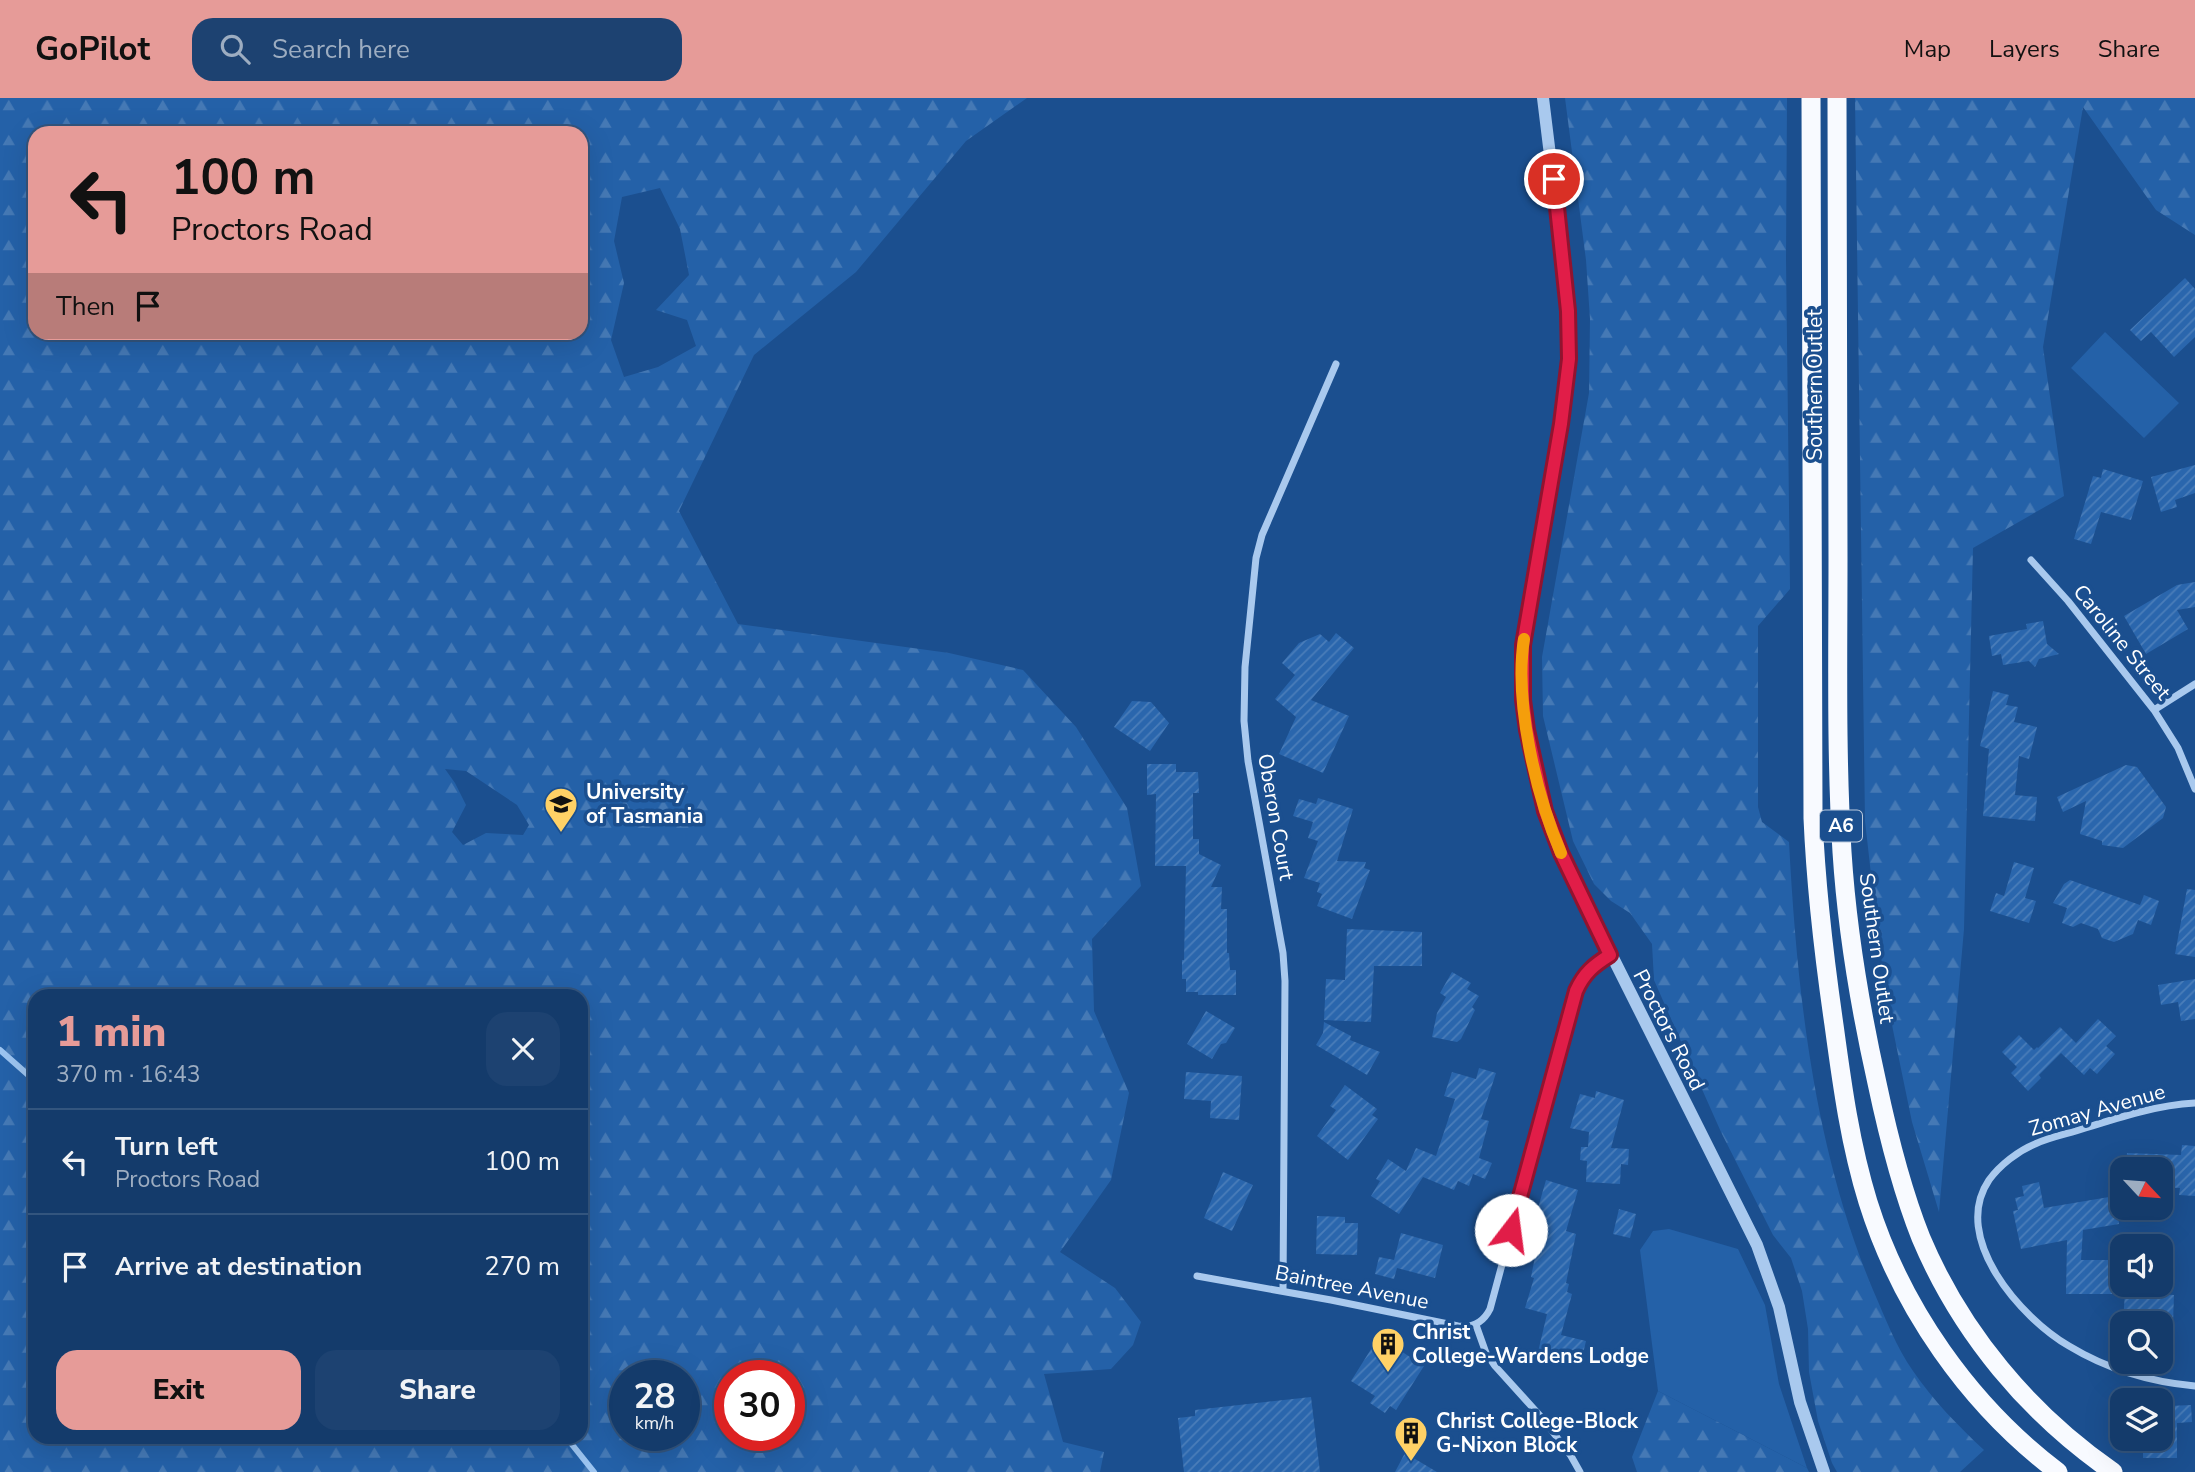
<!DOCTYPE html>
<html lang="en">
<head>
<meta charset="utf-8">
<style>
  body { margin:0; font-family:"Nunito Sans",sans-serif; background:#1d4271; color:#f1f3f6; height:100vh; display:flex; flex-direction:column; font-size:26px; white-space:nowrap }
  * { box-sizing:border-box; margin:0 }
  p { font-size:23px; color:#9dadc1 }
  .icon { flex:none; width:38px; height:38px; fill:none; stroke:currentColor; stroke-width:2; stroke-linecap:round; stroke-linejoin:round }
  .map { position:relative; flex:1; overflow:hidden }
  .sheet { position:absolute; left:28px; top:891px; width:560px; height:455px; display:flex; flex-direction:column; background:#143b6b; border-radius:21px; box-shadow:0 7px 28px #0002,0 0 0 2px #33557e }
  .sheet>* { flex:none }
  .banner { position:absolute; left:28px; top:28px; width:560px; height:214px; border-radius:21px; box-shadow:0 7px 28px #0002,0 0 0 2px #33557e; background:#e69b98; color:#111; overflow:hidden }
  .needle { width:46px; rotate:116deg }
  .tools { position:absolute; left:2110px; top:1059px; display:grid; gap:14px }
  .tools a { display:grid; place-items:center; width:63px; height:63px; border-radius:14px; background:#143b6b; box-shadow:0 7px 28px #0002,0 0 0 2px #33557e; font-size:35px }
  .speed { position:absolute; left:609px; top:1262px; display:flex; gap:14px; font-size:35px; font-weight:700; text-align:center }
  .speed>* { display:grid; place-content:center; width:91px; height:91px; border-radius:50%; background:#143b6b; box-shadow:0 7px 28px #0002,0 0 0 2px #33557e; line-height:1 }
  .speed small { font-size:18px; font-weight:400 }
  .speed .limit { border:10px solid #d22; background:#fff; color:#111 }
  .pin { position:absolute; display:grid; place-items:center; width:60px; height:60px; color:#fff; margin:-30px; border:4px solid #fff; border-radius:50%; box-shadow:0 2px 7px #0007 }
  .me { position:absolute; width:77px; margin:-38px; rotate:15deg; stroke-linejoin:round; filter:drop-shadow(0 0 5px #0008) }
  .turn { display:flex; align-items:center; gap:24px; height:147px; padding:0 28px; font-size:32px }
  .turn .icon { width:91px; height:91px; stroke-width:2.5 }
  .turn b { display:block; font-size:49px; line-height:60px }
  .then { display:flex; align-items:center; height:66px; padding:0 28px; background:#0003; gap:14px; font-size:26px }
  .round { display:grid; place-items:center; flex:none; width:74px; height:74px; border-radius:21px; background:#1d4271 }
  .headline { display:flex; align-items:center; justify-content:space-between; height:119px; padding:0 28px }
  h1 { font-size:42px; font-weight:800; line-height:52px; color:#e69b98 }
  .action { display:flex; gap:14px; margin-top:auto; padding:14px 28px }
  .action a { flex:1; height:80px; border-radius:21px; background:#e69b98; color:#111; font-size:28px; font-weight:800; line-height:80px; text-align:center }
  .action a+a { background:#1d4271; color:#f1f3f6 }
  ul { padding:0; list-style:none }
  li { display:flex; align-items:center; gap:21px; height:105px; padding:0 28px; border-top:2px solid #33557e }
  li div { flex:1 }
  li b { display:block; font-size:26px }
  li em { font-style:normal }
  header { display:flex; align-items:center; gap:42px; box-sizing:border-box; height:98px; padding:0 35px; background:#e69b98; color:#111 }
  header strong { font-size:33px }
  nav { display:flex; gap:38px; margin-inline-start:auto; font-size:24px }
  .search { width:490px; height:63px; background:#1d4271; display:flex; align-items:center; gap:18px; box-sizing:border-box; padding:0 24px; border-radius:21px; color:#9dadc1; font-size:26px }
  .map>svg:first-child { display:block }
  .grass { fill:#2461a8 }
  .forest { fill:url(#forest-firs); fill-rule:evenodd }
  .lines { fill:none; stroke-linecap:round; stroke-linejoin:round }
  .stream { stroke:#9cc4f0; stroke-width:6 }
  .building { fill:url(#building-hatch) }
  .minor { stroke:#a9c9ee; stroke-width:7 }
  .tertiary { stroke:#a9c9ee; stroke-width:12 }
  .trunk { stroke:#f8faff; stroke-width:19 }
  .route-casing { stroke:#92132f; stroke-width:18 }
  .route { stroke:#e11d48; stroke-width:12 }
  .slow { stroke:#f59e0b; stroke-width:12 }
  .labels { text-anchor:middle; dominant-baseline:central; stroke-width:7; stroke-linejoin:round; paint-order:stroke }
  .shield { fill:#1b4f8f; stroke:#bbcadd; stroke-width:2 }
  .shield-label { font-size:19px; font-weight:bold; fill:#fff }
  .street-label { font-size:21px; fill:#fff; stroke:#1b4f8f }
  .poi-label { font-size:21px; font-weight:bold; fill:#fff; stroke:#1b4f8f; text-anchor:start }
</style>
</head>
<body>
<header>
<strong>GoPilot</strong>
<div class="search"><svg class="icon" aria-label="search" viewBox="0 0 24 24"><circle cx="10" cy="10" r="6"/><path d="M15 15l6 6"/></svg>Search here</div>
<nav><a>Map</a><a>Layers</a><a>Share</a></nav>
</header>
<div class="map">
<svg width="2195" height="1374" viewBox="0 0 2195 1374">
  <defs>
    <pattern id="forest-firs" width="22" height="20" patternUnits="userSpaceOnUse" patternTransform="scale(1.75)"><rect width="22" height="20" fill="#2461a8"/><path d="M5 1l3.5 6h-7zM16 11l3.5 6h-7z" fill="#4579b5"/></pattern>
    <pattern id="building-hatch" width="6" height="6" patternUnits="userSpaceOnUse" patternTransform="scale(1.75)"><rect width="6" height="6" fill="#2a66ad"/><path d="M-1 1l2-2M0 6l6-6M5 7l2-2" fill="none" stroke="#4a7db9"/></pattern>
  </defs>
  <rect width="100%" height="100%" fill="#1b4f8f"/>
  <path class="grass" d="M2105,234L2179,305L2144,340L2071,270Z
    M1669,1131L1738,1151L1765,1207L1779,1286L1807,1370L1658,1293L1640,1152L1653,1133Z"/>
  <path class="forest" d="M0,0H1027L966,43L856,174L754,257L679,413L738,526L949,555L1023,572L1076,629L1127,710L1141,788L1092,841L1094,913L1129,995L1111,1082L1060,1154L1115,1190L1141,1224L1133,1247L1111,1271L1044,1276L1063,1344L1104,1354L1100,1374H0ZM35,35H581V234H35ZM660,90L680,131L689,177L656,212L687,222L696,248L658,269L624,279L611,242L624,185L614,143L622,99ZM445,671L466,673L517,707L529,727L523,737L486,735L463,747L452,734L466,707L455,685ZM35,898H581V1339H35ZM625,1278H684V1337H625ZM730,1278H789V1337H730Z
    M1565,0H1787L1786,161L1790,491L1758,528V709L1762,724L1789,744C1797,895 1814,1051 1873,1192C1885,1219 1896,1249 1913,1273C1933,1302 1958,1328 1984,1352L1960,1374H1837L1832,1365L1818,1323L1809,1274L1808,1231L1802,1193L1791,1160L1773,1137L1721,1034L1693,971L1654,882L1652,846L1630,815L1611,803L1594,786L1573,743L1543,618L1542,559L1589,295L1590,221L1586,162Z
    M1855,0H2195V137L2156,112L2083,9L2043,249L2064,398L1973,450L1964,831L1939,1114L1912,1024L1893,932L1879,847L1865,723Z
    M1658,1293L1807,1370L1809,1374H1637L1632,1359Z"/>
  <g class="lines">
    <path class="stream" d="M0,952L35,983
      M566,1339L594,1374"/>
  </g>
  <path class="building" d="M2185,180L2195,191V239L2174,259L2151,234L2141,243L2130,232Z
    M2195,367V395L2175,402L2177,409L2161,414L2151,379Z
    M2103,371L2143,383L2131,422L2101,414L2091,446L2074,441L2093,378L2101,380Z
    M2195,484V509L2177,512L2188,531L2146,556L2124,518L2177,487Z
    M2043,523L2047,546L2059,556L2039,561L2035,569L2029,563L2003,567L2001,556L1992,558L1989,538L2027,531L2026,526Z
    M1336,535L1354,550L1311,602L1349,618L1323,675L1279,656L1296,619L1275,601L1295,577L1282,565L1299,545L1320,536L1329,544Z
    M1993,593L2009,597L2006,607L2018,609L2014,624L2037,629L2029,661L2019,658L2015,697L2037,699L2035,723L1983,718L1989,651L1980,648Z
    M1132,603L1151,604L1169,625L1150,653L1114,629Z
    M1147,666H1176V674H1198L1199,695H1193V741H1199V756L1221,767L1211,789H1222L1221,811H1227V855H1229L1230,872H1236V897H1198V894H1186V881H1182V862H1184L1186,768H1155L1156,696L1147,697Z
    M2126,667L2137,669L2166,709L2163,720L2123,750L2102,747V743L2080,736L2086,703L2063,714L2057,699Z
    M1318,700L1353,711L1337,763L1366,764L1364,770L1370,772L1352,821L1317,808L1322,796L1317,794L1320,785L1304,780L1318,743L1308,740L1313,724L1293,718L1299,701L1316,706Z
    M2014,764L2034,770L2025,800L2036,803L2029,825L1990,813L1996,795L2004,798Z
    M2070,782L2140,807L2144,797L2159,803L2151,827L2138,822L2133,836L2114,844L2102,840L2098,831L2081,825L2073,829L2062,825L2067,810L2053,805L2064,786Z
    M2187,791L2195,792V859L2175,856Z
    M1347,831L1422,834V868H1374L1371,924L1324,922L1326,881L1345,882Z
    M1452,874L1471,885L1467,891L1479,898L1472,909L1475,912L1461,941L1457,944L1432,939L1437,915L1446,899L1440,895Z
    M2195,881V921L2181,923L2178,904L2161,907L2158,887Z
    M1206,913L1235,930L1226,945L1221,946L1212,961L1187,946Z
    M2098,921L2116,938L2106,948L2115,956L2097,976L2090,970L2084,977L2061,955L2039,977L2041,980L2028,993L2011,975L2017,969L2002,954L2019,937L2034,952L2037,949L2038,950L2060,929L2076,945Z
    M1324,924L1351,938L1350,942L1380,954L1367,977L1316,947L1323,935Z
    M1479,970L1496,975L1481,1021L1489,1023L1479,1060L1492,1065L1485,1081L1473,1076L1469,1088L1458,1083L1454,1092L1423,1079L1399,1116L1371,1098L1380,1083L1376,1081L1388,1061L1406,1073L1416,1050L1436,1058L1455,1001L1444,998L1452,974L1476,981Z
    M1186,974L1242,978L1239,1022L1210,1020L1211,1003L1184,1001Z
    M1345,987L1377,1011L1372,1017L1378,1021L1348,1062L1317,1038L1336,1012L1330,1008Z
    M1596,993L1624,1002L1611,1050L1629,1051L1628,1067L1621,1066L1620,1086L1586,1084L1587,1063L1580,1062L1581,1049H1588L1589,1034L1570,1030L1580,996L1595,1000Z
    M2182,1047L2195,1048V1098L2179,1097L2180,1090L2161,1089V1071H2126L2127,1055L2181,1057Z
    M1223,1074L1253,1087L1232,1133L1204,1120Z
    M1546,1082L1578,1092L1566,1133L1576,1136L1566,1185L1569,1186L1567,1194L1572,1196L1561,1237L1586,1243L1581,1264L1538,1254L1547,1216L1525,1210L1534,1180L1531,1179L1543,1119L1536,1117Z
    M2039,1084L2044,1110L2115,1098L2119,1126L2083,1132L2081,1162H2113L2112,1196H2066L2067,1142L2021,1151L2013,1113L2018,1112L2015,1100L2024,1098L2022,1088Z
    M1619,1111L1636,1116L1630,1140L1613,1136Z
    M1317,1118L1345,1119V1125H1358L1357,1157L1316,1156Z
    M1401,1135L1443,1147L1435,1180L1397,1170L1394,1181L1375,1176L1379,1159L1394,1162Z
    M2125,1194L2174,1197L2173,1225H2123Z
    M1390,1246L1424,1268L1396,1312L1390,1308L1385,1315L1370,1305L1375,1298L1351,1283L1373,1248L1384,1255Z
    M1311,1299L1320,1374H1184L1178,1320L1195,1318V1312Z
    M2191,1307L2192,1324L2177,1325V1360H2143V1340H2161V1323H2170L2169,1308Z
    M1405,1355L1437,1374H1395Z"/>
  <g class="lines">
    <path class="minor" d="M2031,462L2068,503L2154,612L2178,650L2195,691
      M2154,612L2195,586
      M2195,1005C2155,1007 2114,1021 2076,1033C2062,1037 2048,1040 2035,1046C2018,1053 2000,1067 1989,1082C1950,1140 2021,1220 2069,1248C2107,1271 2151,1284 2195,1288
      M1197,1178L1331,1202L1458,1228C1472,1230 1483,1225 1490,1211L1576,893C1584,875 1594,867 1610,857
      M1283,1193L1285,883L1283,855L1248,663L1244,623L1245,569L1256,460L1262,437L1336,266
      M1476,1227L1486,1255L1495,1268L1543,1321L1571,1358L1580,1374"/>
    <path class="tertiary" d="M1543,0L1565,179L1569,261L1561,326L1523,546L1522,577L1527,632L1537,680L1545,713L1567,768L1757,1147L1779,1209L1800,1304L1824,1374"/>
    <path class="trunk" d="M1811,0L1813,720C1816,790 1824,858 1834,927C1842,986 1850,1046 1868,1104C1901,1209 1969,1307 2058,1374
      M1837,0C1837,154 1838,307 1838,461C1838,558 1836,656 1842,754C1847,832 1860,909 1877,985C1888,1037 1901,1090 1921,1140C1961,1235 2029,1316 2113,1374"/>
  </g>
  <g class="lines">
    <defs>
      <path id="route" d="M1511,1132L1576,893C1584,875 1594,867 1610,857L1561,755L1545,713L1527,632L1523,602V547L1561,326L1569,261L1568,213L1554,81"/>
    </defs>
    <use href="#route" class="route-casing"/>
    <use href="#route" class="route"/>
    <path class="slow" d="M1524,541C1514,604 1536,697 1561,755"/>
  </g>
  <defs>
    <symbol id="university-pin" viewBox="-11 -11 22 30"><path d="M0 17L-7.5 6A9.5 9.5 0 1 1 7.5 6Z" fill="#ffd166" stroke="#1b4f8f"/><path d="M0-5L7-2L0 1L-7-2ZM-4 1L0 2.5L4 1V4Q0 6-4 4Z" fill="#111"/></symbol>
    <symbol id="building-pin" viewBox="-11 -11 22 30"><path d="M0 17L-7.5 6A9.5 9.5 0 1 1 7.5 6Z" fill="#ffd166" stroke="#1b4f8f"/><path d="M-4-6H4V6H1V3H-1V6H-4ZM-2.5-4.3h1.7v1.8h-1.7ZM.8-4.3h1.7v1.8H.8ZM-2.5-1h1.7V.8h-1.7ZM.8-1h1.7V.8H.8Z" fill="#111"/></symbol>
  </defs>
  <g fill-rule="evenodd">
    <use href="#university-pin" x="542" y="687" width="38" height="52"/>
    <use href="#building-pin" x="1369" y="1227" width="38" height="52"/>
    <use href="#building-pin" x="1392" y="1316" width="38" height="52"/>
  </g>
  <g class="labels">
    <rect class="shield" x="1820" y="712.5" width="42" height="31" rx="5"/>
    <g class="shield-label">
      <text x="1841" y="728">A6</text>
    </g>
    <g class="street-label">
      <text transform="translate(1815 287) rotate(-90)">Southern Outlet</text>
      <text transform="translate(2122 544) rotate(51)">Caroline Street</text>
      <text transform="translate(1276 719) rotate(80)">Oberon Court</text>
      <text transform="translate(1877 850) rotate(82)">Southern Outlet</text>
      <text transform="translate(1669 932) rotate(63)">Proctors Road</text>
      <text transform="translate(2097 1012) rotate(-16)">Zomay Avenue</text>
      <text transform="translate(1352 1189) rotate(11)">Baintree Avenue</text>
    </g>
    <g class="poi-label">
      <text x="586" y="694">University<tspan x="586" dy="24">of Tasmania</tspan></text>
      <text x="1412" y="1234">Christ<tspan x="1412" dy="24">College-Wardens Lodge</tspan></text>
      <text x="1436" y="1323">Christ College-Block<tspan x="1436" dy="24">G-Nixon Block</tspan></text>
    </g>
  </g>
</svg>
<div class="tools">
<a><svg class="needle" viewBox="-14 -14 28 28"><path d="M0-13l5 13h-10z" fill="#e53935"/><path d="M0 13l5-13h-10z" fill="#9dadc1"/></svg></a>
<a><svg class="icon" aria-label="sound" viewBox="0 0 24 24"><path d="M4 9h4l5-4v14l-5-4H4zM17 9q2 3 0 6"/></svg></a>
<a><svg class="icon" aria-label="search" viewBox="0 0 24 24"><circle cx="10" cy="10" r="6"/><path d="M15 15l6 6"/></svg></a>
<a><svg class="icon" aria-label="layers" viewBox="0 0 24 24"><path d="M12 4l9 5-9 5-9-5zM3 14l9 5 9-5"/></svg></a>
</div>
<div class="speed"><div>28<small>km/h</small></div><div class="limit">30</div></div>
<div class="pin" style="left:1554px;top:81px;background:#d93025"><svg class="icon" aria-label="arrive" viewBox="0 0 24 24"><path d="M6 21V4h12l-3 4 3 4H6"/></svg></div>
<svg class="me" style="left:1511px;top:1132px" viewBox="-20 -20 40 40"><circle r="19" fill="#fff"/><path d="M0-13L10 11 0 6-10 11z" fill="#e11d48"/></svg>
<div class="banner">
<div class="turn"><svg class="icon" aria-label="left" viewBox="0 0 24 24"><path d="M17 20v-9H6M10 6l-5 5 5 5"/></svg><div><b>100 m</b>Proctors Road</div></div>
<div class="then">Then<svg class="icon" aria-label="arrive" viewBox="0 0 24 24"><path d="M6 21V4h12l-3 4 3 4H6"/></svg></div>
</div>
<section class="sheet">
<div class="headline"><div><h1>1 min</h1><p>370 m · 16:43</p></div><a class="round"><svg class="icon" aria-label="close" viewBox="0 0 24 24"><path d="M6 6l12 12M18 6L6 18"/></svg></a></div>
<ul>
<li><svg class="icon" aria-label="left" viewBox="0 0 24 24"><path d="M17 20v-9H6M10 6l-5 5 5 5"/></svg><div><b>Turn left</b><p>Proctors Road</p></div><em>100 m</em></li>
<li><svg class="icon" aria-label="arrive" viewBox="0 0 24 24"><path d="M6 21V4h12l-3 4 3 4H6"/></svg><div><b>Arrive at destination</b></div><em>270 m</em></li>
</ul>
<div class="action"><a>Exit</a><a>Share</a></div>
</section>
</div>
</body>
</html>
